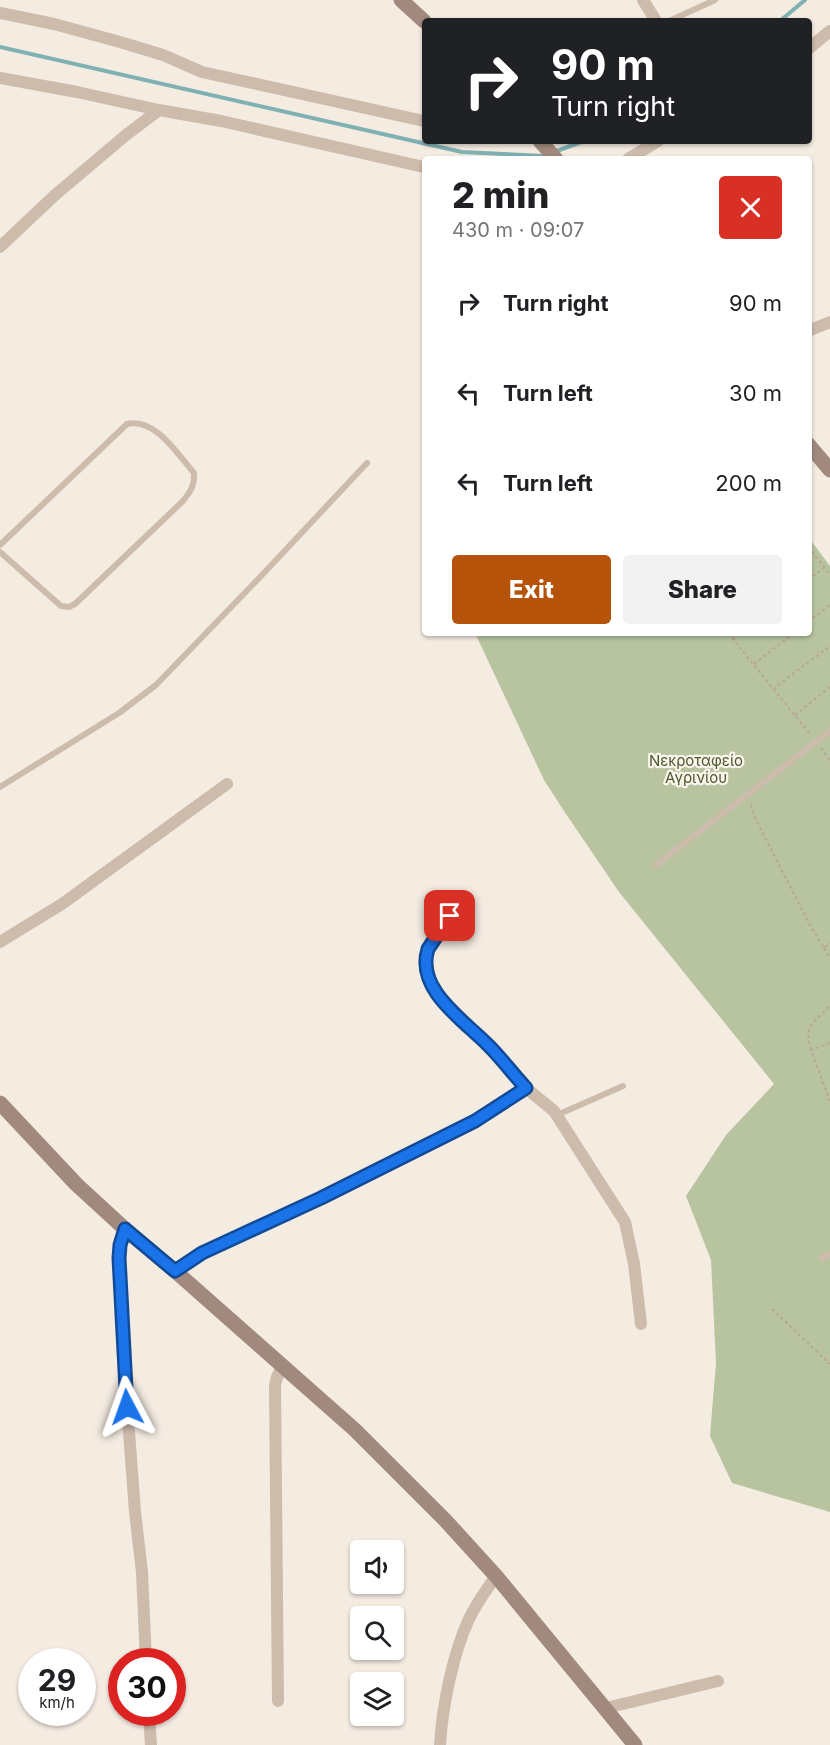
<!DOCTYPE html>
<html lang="en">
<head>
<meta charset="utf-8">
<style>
  body { margin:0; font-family:Inter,sans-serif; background:#f2f2f2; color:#202124; height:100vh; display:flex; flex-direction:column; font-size:22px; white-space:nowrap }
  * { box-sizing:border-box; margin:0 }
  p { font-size:20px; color:#757577 }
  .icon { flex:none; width:33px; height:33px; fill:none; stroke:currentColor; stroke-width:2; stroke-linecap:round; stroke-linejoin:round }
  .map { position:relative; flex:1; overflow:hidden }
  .details { position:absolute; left:422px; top:156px; width:390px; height:480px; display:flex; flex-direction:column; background:#fff; border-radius:6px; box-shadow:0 2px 4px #0004 }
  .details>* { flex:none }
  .top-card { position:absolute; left:422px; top:18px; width:390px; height:126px; border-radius:6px; box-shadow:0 2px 4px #0004; background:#202124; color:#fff; overflow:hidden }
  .tools { position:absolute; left:350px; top:1540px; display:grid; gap:12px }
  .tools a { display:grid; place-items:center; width:54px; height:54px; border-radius:6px; background:#fff; box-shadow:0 2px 4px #0004; font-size:30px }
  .speed { position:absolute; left:18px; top:1648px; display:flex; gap:12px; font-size:30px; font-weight:700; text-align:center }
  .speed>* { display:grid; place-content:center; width:78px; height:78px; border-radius:50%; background:#fff; box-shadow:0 2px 4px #0004; line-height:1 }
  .speed small { font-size:15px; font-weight:400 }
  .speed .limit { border:9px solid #d22; background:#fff; color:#111 }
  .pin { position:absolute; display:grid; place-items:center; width:51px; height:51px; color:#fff; margin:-26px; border-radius:12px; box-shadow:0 3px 9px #0006 }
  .me { position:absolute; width:66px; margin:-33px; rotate:356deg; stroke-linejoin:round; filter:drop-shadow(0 0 4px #0008) }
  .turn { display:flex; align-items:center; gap:21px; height:126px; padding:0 30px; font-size:27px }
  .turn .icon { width:78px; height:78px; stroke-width:2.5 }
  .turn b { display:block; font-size:42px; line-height:51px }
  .round { display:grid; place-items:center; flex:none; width:63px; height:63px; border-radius:6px; background:#f2f2f2 }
  .head { display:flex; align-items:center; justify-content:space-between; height:102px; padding:0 30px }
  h1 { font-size:36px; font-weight:800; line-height:45px }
  .primary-button { display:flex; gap:12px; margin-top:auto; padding:12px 30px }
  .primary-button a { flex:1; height:69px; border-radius:6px; background:#b45309; color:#fff; font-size:24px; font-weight:800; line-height:69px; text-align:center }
  .primary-button a+a { background:#f2f2f2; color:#202124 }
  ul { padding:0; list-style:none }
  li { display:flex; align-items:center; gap:18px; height:90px; padding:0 30px }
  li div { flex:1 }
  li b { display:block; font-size:22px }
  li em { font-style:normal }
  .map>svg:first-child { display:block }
  .green { fill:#b8c4a0 }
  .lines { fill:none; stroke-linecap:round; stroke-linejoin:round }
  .stream { stroke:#7fb0b2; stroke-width:4 }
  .path { stroke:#b9a596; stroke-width:2; stroke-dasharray:3 3; stroke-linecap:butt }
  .lane { stroke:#cdbbac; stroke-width:6 }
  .street { stroke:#cdbbac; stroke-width:12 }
  .secondary { stroke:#a18a7d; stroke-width:15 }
  .route-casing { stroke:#114b97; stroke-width:15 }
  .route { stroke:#1a73e8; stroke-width:10 }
  .labels { text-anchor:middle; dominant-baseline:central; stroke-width:4.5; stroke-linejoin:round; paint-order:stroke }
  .park-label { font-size:15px; fill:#4a5a2e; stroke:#fbf5ee }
</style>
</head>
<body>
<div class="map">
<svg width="830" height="1745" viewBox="0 0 830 1745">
  <rect width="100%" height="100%" fill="#f4ebe1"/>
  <path class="green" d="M809,538L830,566V1512L732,1483L710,1436L716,1363L711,1260L686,1196L726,1135L774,1084L619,892L564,811L544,780L475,633H808Z"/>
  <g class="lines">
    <path class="stream" d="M780,21L805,0
      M0,47L462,152L543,156L547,154
      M554,152L584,141"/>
    <path class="path" d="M808,547L830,574
      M808,580L825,567
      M808,622L830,605
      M728,633L810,734
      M733,640L742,633
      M754,664L794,633
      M773,689L830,646
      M795,715L830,687
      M821,748L830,760
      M751,805L756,820L811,927L824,948L830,943
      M824,948L830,958
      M830,1043L811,1050L830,1101
      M811,1050C803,1026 814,1022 830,1006
      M772,1309L830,1364"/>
    <path class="lane" d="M669,21L715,0
      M0,545L127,424C155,417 178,455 194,473C195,486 190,492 183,501L75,604L69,607L61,606L0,552
      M0,787L119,713L156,685L263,574L367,463
      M656,865L830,731
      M462,899C454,911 429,942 426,954C418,991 467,1023 489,1046C502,1059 513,1074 526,1088
      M557,1115L623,1086
      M822,1258L830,1254"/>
    <path class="street" d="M643,0L656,21
      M0,13L54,24L120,42L163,55L202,72L424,121
      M808,49L830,31
      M0,78L77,92L159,110
      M628,159L658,141
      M0,247L55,195L126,135L159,110L221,121L424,167
      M808,331L830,322
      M0,942L62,904L227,784
      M125,1229L120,1245L119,1258L124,1365L135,1512L142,1572L146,1662
      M175,1271L202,1253L321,1198L475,1121L526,1088L554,1111L625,1222L634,1264L641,1324
      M278,1701L275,1386L277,1377L283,1365
      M606,1708L718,1681
      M149,1713L151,1745
      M440,1745C442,1708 453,1653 469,1619C476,1604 486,1590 496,1576"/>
    <path class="secondary" d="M401,0L424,21
      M540,141L556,159
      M808,444L830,470
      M0,1103L76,1184L125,1229L175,1271L355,1430L445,1520L496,1576L635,1745"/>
  </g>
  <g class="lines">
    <defs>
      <path id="route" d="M127,1407L119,1258L120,1245L125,1229L175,1271L202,1253L321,1198L475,1121L526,1088C513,1074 502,1059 489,1046C465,1021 415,990 428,949L450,916"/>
    </defs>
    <use href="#route" class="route-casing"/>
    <use href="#route" class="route"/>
  </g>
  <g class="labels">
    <g class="park-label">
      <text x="696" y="760">Νεκροταφείο<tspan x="696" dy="17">Αγρινίου</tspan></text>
    </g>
  </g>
</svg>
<div class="tools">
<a><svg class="icon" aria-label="sound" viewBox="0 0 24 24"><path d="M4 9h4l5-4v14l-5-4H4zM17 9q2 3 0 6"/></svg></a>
<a><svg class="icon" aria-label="search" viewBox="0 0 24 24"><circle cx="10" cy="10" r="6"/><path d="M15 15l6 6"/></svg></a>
<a><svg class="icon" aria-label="layers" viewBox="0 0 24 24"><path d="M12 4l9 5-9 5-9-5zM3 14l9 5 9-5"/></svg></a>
</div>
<div class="speed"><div>29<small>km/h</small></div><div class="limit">30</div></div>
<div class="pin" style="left:450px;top:916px;background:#d93025"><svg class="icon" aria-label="arrive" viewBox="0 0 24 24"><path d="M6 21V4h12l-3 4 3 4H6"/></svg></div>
<svg class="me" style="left:127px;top:1407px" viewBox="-20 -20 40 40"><path d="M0-17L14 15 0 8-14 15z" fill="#1a73e8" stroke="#fff" stroke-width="4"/></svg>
<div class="top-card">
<div class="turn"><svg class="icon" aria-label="right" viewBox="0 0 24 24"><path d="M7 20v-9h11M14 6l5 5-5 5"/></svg><div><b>90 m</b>Turn right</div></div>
</div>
<section class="details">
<div class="head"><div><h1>2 min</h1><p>430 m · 09:07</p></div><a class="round" style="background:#d93025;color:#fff"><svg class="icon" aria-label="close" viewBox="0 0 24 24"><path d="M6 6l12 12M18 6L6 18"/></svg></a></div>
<ul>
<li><svg class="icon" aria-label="right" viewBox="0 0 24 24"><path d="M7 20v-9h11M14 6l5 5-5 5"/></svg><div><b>Turn right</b></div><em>90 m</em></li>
<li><svg class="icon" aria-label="left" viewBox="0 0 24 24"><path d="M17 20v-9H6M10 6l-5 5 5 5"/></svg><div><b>Turn left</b></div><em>30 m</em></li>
<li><svg class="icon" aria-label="left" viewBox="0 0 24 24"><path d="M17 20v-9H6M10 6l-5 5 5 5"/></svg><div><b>Turn left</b></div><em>200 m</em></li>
</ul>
<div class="primary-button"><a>Exit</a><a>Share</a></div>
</section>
</div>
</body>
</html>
